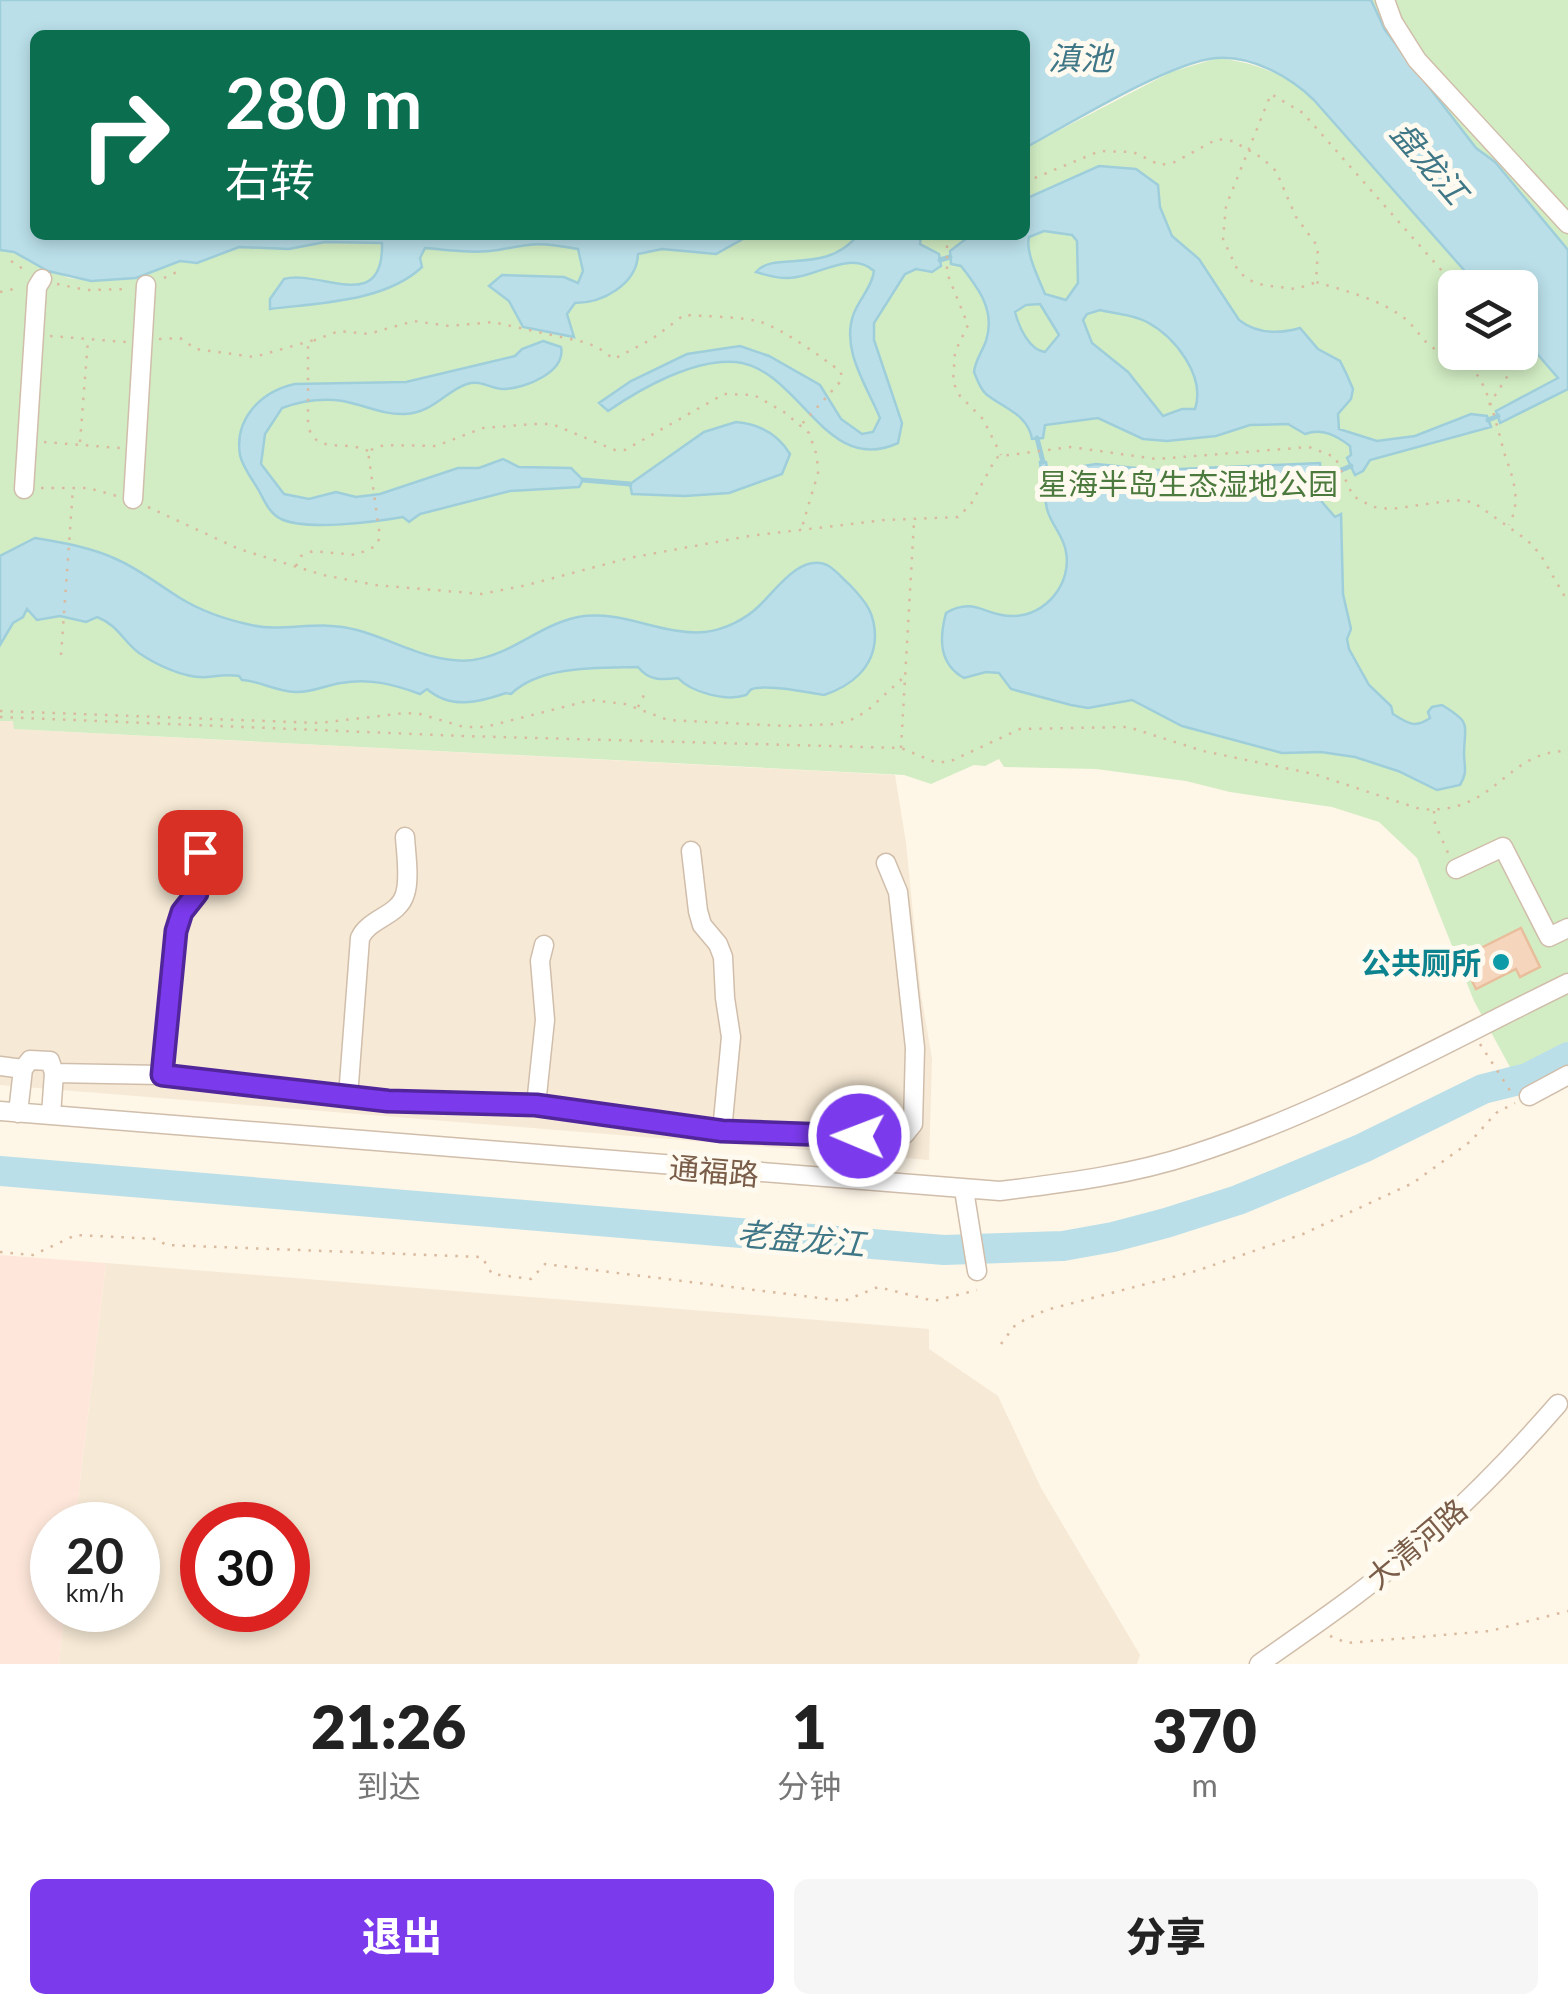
<!DOCTYPE html>
<html lang="zh">
<head>
<meta charset="utf-8">
<style>
  body { margin:0; font-family:Lato,"Noto Sans SC",sans-serif; background:#f6f6f6; color:#222; height:100vh; display:flex; flex-direction:column; font-size:38px; white-space:nowrap }
  * { box-sizing:border-box; margin:0 }
  p { font-size:32px; color:#767676 }
  .icon { flex:none; width:55px; height:55px; fill:none; stroke:currentColor; stroke-width:2; stroke-linecap:round; stroke-linejoin:round }
  .map { position:relative; height:1664px; overflow:hidden }
  .sheet { display:flex; flex-direction:column; background:#fff; flex:1 }
  .sheet>* { flex:none }
  .hud { position:absolute; left:30px; top:30px; width:1000px; height:210px; border-radius:15px; box-shadow:0 5px 15px #0003; background:#0b6e4f; color:#fff; overflow:hidden }
  .fabs { position:absolute; left:1438px; top:270px; display:grid; gap:20px }
  .fabs a { display:grid; place-items:center; width:100px; height:100px; border-radius:15px; background:#fff; box-shadow:0 5px 15px #0003; font-size:50px }
  .speed { position:absolute; left:30px; top:1502px; display:flex; gap:20px; font-size:50px; font-weight:700; text-align:center }
  .speed>* { display:grid; place-content:center; width:130px; height:130px; border-radius:50%; background:#fff; box-shadow:0 5px 15px #0003; line-height:1 }
  .speed small { font-size:25px; font-weight:400 }
  .speed .limit { border:15px solid #d22; background:#fff; color:#111 }
  .pin { position:absolute; display:grid; place-items:center; width:85px; height:85px; color:#fff; margin:-42px; border-radius:20px; box-shadow:0 5px 15px #0006 }
  .me { position:absolute; width:110px; margin:-55px; rotate:271deg; stroke-linejoin:round; filter:drop-shadow(0 0 8px #0008) }
  .turn { display:flex; align-items:center; gap:35px; height:210px; padding:0 30px; font-size:45px }
  .turn .icon { width:130px; height:130px; stroke-width:2.5 }
  .turn b { display:block; font-size:70px; line-height:85px }
  .eta { display:flex; justify-content:space-evenly; align-items:center; height:170px; text-align:center }
  .eta b { font-size:60px; font-weight:800; line-height:70px }
  .action { display:flex; gap:20px; margin-top:auto; padding:20px 30px }
  .action a { flex:1; height:115px; border-radius:15px; background:#7c3aed; color:#fff; font-size:40px; font-weight:800; line-height:115px; text-align:center }
  .action a+a { background:#f6f6f6; color:#222 }
  .map>svg:first-child { display:block }
  .residential { fill:#f6e9d5; fill-rule:evenodd }
  .commercial { fill:#fee7da }
  .green { fill:#d2edc4 }
  .water { fill:#badfe9; stroke:#9fcedb; stroke-width:2.5; fill-rule:evenodd }
  .lines { fill:none; stroke-linecap:round; stroke-linejoin:round }
  .stream { stroke:#9fcedb; stroke-width:5 }
  .river { stroke:#badfe9; stroke-width:30 }
  .building { fill:#f5d6bd; stroke:#e8be9c; stroke-width:2.5 }
  .minor-casing { stroke:#d0beab; stroke-width:21 }
  .path { stroke:#daba9f; stroke-width:2.5; stroke-dasharray:2.5 8; stroke-linecap:butt }
  .minor { stroke:#fff; stroke-width:18 }
  .route-casing { stroke:#51269a; stroke-width:25 }
  .route { stroke:#7c3aed; stroke-width:18 }
  .culture-dot { fill:#0f9aa8; stroke:#fffaef; stroke-width:4 }
  .labels { text-anchor:middle; dominant-baseline:central; stroke-width:10; stroke-linejoin:round; paint-order:stroke }
  .park-label { font-size:30px; fill:#4c7a3e; stroke:#fffaef }
  .culture-label { font-size:30px; font-weight:bold; fill:#0d838f; stroke:#fffaef; text-anchor:end }
  .street-label { font-size:30px; fill:#795d49; stroke:#fffaef }
  .water-label { font-size:32px; font-style:italic; fill:#3f7787; stroke:#fffaef }
</style>
</head>
<body>
<div class="map">
<svg width="1568" height="1664" viewBox="0 0 1568 1664">
  <rect width="100%" height="100%" fill="#fef6e7"/>
  <path class="residential" d="M0,721H14V729L895,775L906,843L921,995L932,1059L929,1160L0,1085Z
    M106,1263L929,1329V1349L998,1396L1041,1488L1140,1655L1137,1664H59L65,1610H138V1525H75ZM202,1525H288V1610H202Z"/>
  <path class="commercial" d="M0,1255L106,1263L75,1525H52V1610H65L59,1664H0Z"/>
  <path class="green" d="M1371,0H1568V250L1495,162L1476,148L1385,30Z
    M1218,58C1254,63 1282,72 1310,96L1479,287L1455,288V352H1520V334L1568,389V1057L1517,1080L1474,1001L1417,858L1379,822L1332,807L1230,792L1186,781L1096,769L1004,767L999,759L985,766L974,765L931,784L904,775L14,729L13,721H0V250L14,252L29,262L69,278L91,281L136,278L180,261L197,263L239,247L289,249L325,242L382,243L467,251L543,242L638,254L662,249L716,254L750,235H1025V148L1171,72Z"/>
  <path class="water" d="M0,0H1371L1385,30L1476,148L1495,162L1568,250V389L1500,423L1496,411L1558,378L1520,334V288L1479,287L1314,100C1289,76 1251,55 1216,58C1170,62 1069,124 1025,148V35H35V235H750L716,254L662,249L638,254C637,284 603,303 575,303L567,314L574,337L523,327L509,301L489,286L502,275L564,277L578,283L583,271L578,249C540,242 535,243 498,250C475,254 449,250 425,248L420,258L422,267C385,302 318,303 270,309V299L284,279C320,269 384,316 382,243L325,242L289,249L239,247L197,263L180,261L136,278L91,281L48,271L14,252L0,250Z
    M1099,166L1136,169L1158,185L1160,207L1172,236L1199,259L1239,320C1257,334 1279,334 1300,328L1318,349L1340,361L1346,373L1353,389L1351,399L1338,414L1339,429L1377,441L1415,436L1471,414L1487,416L1491,427L1370,460L1363,471L1355,475L1347,458L1351,455L1350,446C1336,435 1322,428 1305,434L1288,424L1250,425L1216,436L1167,441L1143,439L1098,418L1045,425L1043,438L1032,439C1028,414 1003,408 986,394C980,389 977,379 974,372C975,361 982,352 986,341C996,310 978,288 961,266L951,264L950,251L971,235H1025V199ZM1044,231L1072,235L1077,241L1078,283L1066,300L1045,294C1039,279 1025,252 1029,237ZM1040,304L1059,335L1045,352C1029,350 1019,327 1015,312L1026,305ZM1100,310C1115,314 1133,314 1147,322C1175,337 1206,376 1195,409H1182L1163,416L1128,372L1092,343L1083,320L1087,314Z
    M858,235H921L920,244L939,254L941,266L932,272L916,269L905,274L874,323V340L902,423L898,443C825,477 800,369 736,362C694,358 640,389 608,411L599,403L631,381L687,354L740,346L769,356L820,385L841,419L862,434L873,432L880,418C867,386 840,349 854,313C860,298 872,287 874,271C853,251 822,273 797,277C783,280 769,276 756,272C774,250 825,276 858,235Z
    M543,341L561,347C566,372 526,388 505,389C492,390 481,379 467,384C447,390 433,413 405,414C383,415 364,405 343,401C323,398 301,401 282,408L265,434L261,464L284,494L309,499L336,492L356,497L380,494L458,468H479L503,459L519,467L571,468L583,480L579,487L510,491L420,514L409,522L403,517C374,522 307,531 281,519C269,513 264,500 258,489C252,479 242,466 240,455C234,418 262,391 295,384L406,382L515,356L522,349Z
    M736,422C759,424 778,434 790,454L782,474L729,493L685,496L632,494L630,484L704,432Z
    M1040,462H1046L1049,481L1078,467L1096,464L1156,470L1320,463L1322,502L1335,517L1341,514L1343,594L1351,629L1347,639L1349,649L1369,685L1391,706L1393,714C1407,723 1415,729 1430,718L1428,712L1432,707L1442,705C1471,723 1465,722 1464,753C1464,767 1468,772 1460,785L1437,790L1398,771L1355,757L1321,752L1282,753L1182,726L1132,700L1088,708L1071,705L1011,689L999,673L986,672L964,678C939,664 939,639 946,613C975,596 986,617 1013,616C1046,616 1072,583 1066,552C1064,536 1051,525 1047,509C1044,494 1042,478 1040,462Z
    M35,538C63,543 90,547 116,559C139,569 159,585 180,598C201,611 228,620 251,625C285,633 318,619 357,630C395,640 432,665 473,660C513,654 539,625 578,617C623,609 661,636 705,632C724,630 746,619 759,606C775,591 800,553 827,565C835,569 843,579 850,585C866,602 875,613 875,637C874,668 851,686 824,695C808,692 766,684 752,689C749,690 748,694 746,695C726,702 691,692 678,678C662,680 649,681 638,667C599,668 540,665 511,694L506,693C480,702 451,710 427,689L420,694C393,684 369,678 341,683C326,685 311,693 295,692C276,691 259,681 242,680L239,676C226,674 218,676 207,677C185,679 155,664 139,653C123,641 118,625 97,617L86,622L60,616L37,620L27,609L23,617L13,623L0,645V556Z"/>
  <g class="lines">
    <path class="stream" d="M940,260L950,257
      M1488,420L1498,416
      M1037,438L1043,462
      M1320,479L1351,466
      M583,480L630,484"/>
    <path class="river" d="M0,1171L944,1250L1063,1246L1113,1237L1166,1223L1238,1200L1294,1177L1363,1148L1483,1089L1527,1078L1568,1057"/>
  </g>
  <path class="building" d="M1521,928L1540,967L1520,977L1516,969L1476,989L1461,958Z"/>
  <g class="lines">
    <defs>
      <path id="minor" d="M1385,0L1393,22L1417,60L1568,224
        M24,489L37,287L42,279
        M133,499L146,285
        M691,851L698,911L702,925L718,944L723,957L725,998L731,1037L722,1131
        M1456,869L1503,847L1549,937L1568,928
        M0,1066L23,1069L30,1060L50,1061L54,1073L161,1075L388,1101L536,1105L722,1131L905,1134L913,1124L915,1048L898,892L886,863
        M161,1075L176,931L182,913L197,893L200,852
        M1529,1096L1568,1075
        M348,1097L360,938C369,918 399,916 405,894C410,879 406,854 405,837
        M536,1105L545,1020L540,961L544,945
        M0,1111L1000,1191C1065,1183 1131,1175 1194,1154C1324,1112 1445,1043 1568,983
        M18,1113L23,1069
        M51,1115L54,1073
        M964,1190L977,1271
        M1259,1664C1316,1624 1375,1584 1427,1537C1474,1496 1517,1451 1558,1404"/>
    </defs>
    <use href="#minor" class="minor-casing"/>
    <path class="path" d="M1025,182L1100,151L1133,152L1160,165L1175,162L1217,139L1233,141L1262,158L1276,171L1296,217L1318,247L1316,282C1346,291 1383,300 1408,321C1417,330 1424,343 1435,349C1448,357 1465,359 1475,372C1489,389 1498,430 1504,452C1513,479 1522,499 1509,525
      M947,235V273L968,325L955,352L953,382L960,396L983,419L1001,455
      M11,261L26,271
      M164,278L179,271
      M1314,283L1296,289L1263,285L1249,280L1238,271L1223,239L1226,206L1271,94L1303,113L1457,288
      M57,284L86,290L128,289
      M0,292L18,288
      M50,336L126,342
      M159,339L180,338L196,349L254,357L314,340
      M1489,405L1519,358L1514,352
      M44,442L120,448
      M80,442L88,340
      M368,451C346,439 315,456 308,425V346L315,340L339,331L368,334L414,321L449,326L493,322L584,342L597,347L614,359L652,339L684,315C702,316 745,317 761,322C784,330 822,357 841,372V381L800,426
      M41,488H88L117,496
      M148,507L239,549L323,575L375,585L482,594L527,585L629,558L749,536L885,520L958,517L971,504L996,458L1001,456L1071,447L1156,459L1309,447L1335,457L1353,496L1373,507L1391,509L1455,500L1473,502L1527,540L1540,554L1568,602
      M296,566L301,556L313,551L356,555L376,546L380,537L368,451L384,445L436,446L483,428L534,424H552L615,450H625L724,394L754,395L784,412L809,433L817,456L818,473L802,527
      M61,655L73,488
      M638,707L646,691
      M0,711L319,723L405,713L420,714L464,727H485L591,700L625,704L668,720L786,726L837,724L853,719L867,711L905,676
      M0,717L463,736L901,748L935,762H949L1020,729L1128,727L1203,751L1314,774L1420,809C1496,816 1505,750 1568,751
      M901,748L914,522
      M1434,811L1435,824L1449,855
      M1480,1044L1511,1092
      M0,1252L33,1255L76,1235L157,1239L166,1245L482,1257L492,1274L531,1279L545,1264L844,1301L878,1287L934,1301L977,1290
      M1001,1344L1016,1324L1046,1310L1196,1271L1303,1234L1413,1183L1471,1141L1496,1113L1515,1103
      M1330,1636L1347,1643L1490,1631L1568,1611"/>
    <use href="#minor" class="minor"/>
  </g>
  <g class="lines">
    <defs>
      <path id="route" d="M200,852L197,893L182,912L176,931L162,1075L388,1101L536,1105L722,1131L859,1136"/>
    </defs>
    <use href="#route" class="route-casing"/>
    <use href="#route" class="route"/>
  </g>
  <circle class="culture-dot" cx="1501" cy="962" r="10"/>
  <g class="labels">
    <g class="park-label">
      <text x="1188" y="483">星海半岛生态湿地公园</text>
    </g>
    <g class="culture-label">
      <text x="1481" y="962">公共厕所</text>
    </g>
    <g class="street-label">
      <text transform="translate(714 1170) rotate(5)">通福路</text>
      <text transform="translate(1416 1543) rotate(-40)">大清河路</text>
    </g>
    <g class="water-label">
      <text x="1080" y="57">滇池</text>
      <text transform="translate(1430 162) rotate(49)">盘龙江</text>
      <text transform="translate(801 1238) rotate(5)">老盘龙江</text>
    </g>
  </g>
</svg>
<div class="fabs">
<a><svg class="icon" aria-label="layers" viewBox="0 0 24 24"><path d="M12 4l9 5-9 5-9-5zM3 14l9 5 9-5"/></svg></a>
</div>
<div class="speed"><div>20<small>km/h</small></div><div class="limit">30</div></div>
<div class="pin" style="left:200px;top:852px;background:#d93025"><svg class="icon" aria-label="arrive" viewBox="0 0 24 24"><path d="M6 21V4h12l-3 4 3 4H6"/></svg></div>
<svg class="me" style="left:859px;top:1136px" viewBox="-20 -20 40 40"><circle r="17" fill="#7c3aed" stroke="#fff" stroke-width="3"/><path d="M0-11L8 9 0 5-8 9z" fill="#fff"/></svg>
<div class="hud">
<div class="turn"><svg class="icon" aria-label="right" viewBox="0 0 24 24"><path d="M7 20v-9h11M14 6l5 5-5 5"/></svg><div><b>280 m</b>右转</div></div>
</div>
</div>
<section class="sheet">
<div class="eta">
<div><b>21:26</b><p>到达</p></div>
<div><b>1</b><p>分钟</p></div>
<div><b>370</b><p>m</p></div>
</div>
<div class="action"><a>退出</a><a>分享</a></div>
</section>
</body>
</html>
